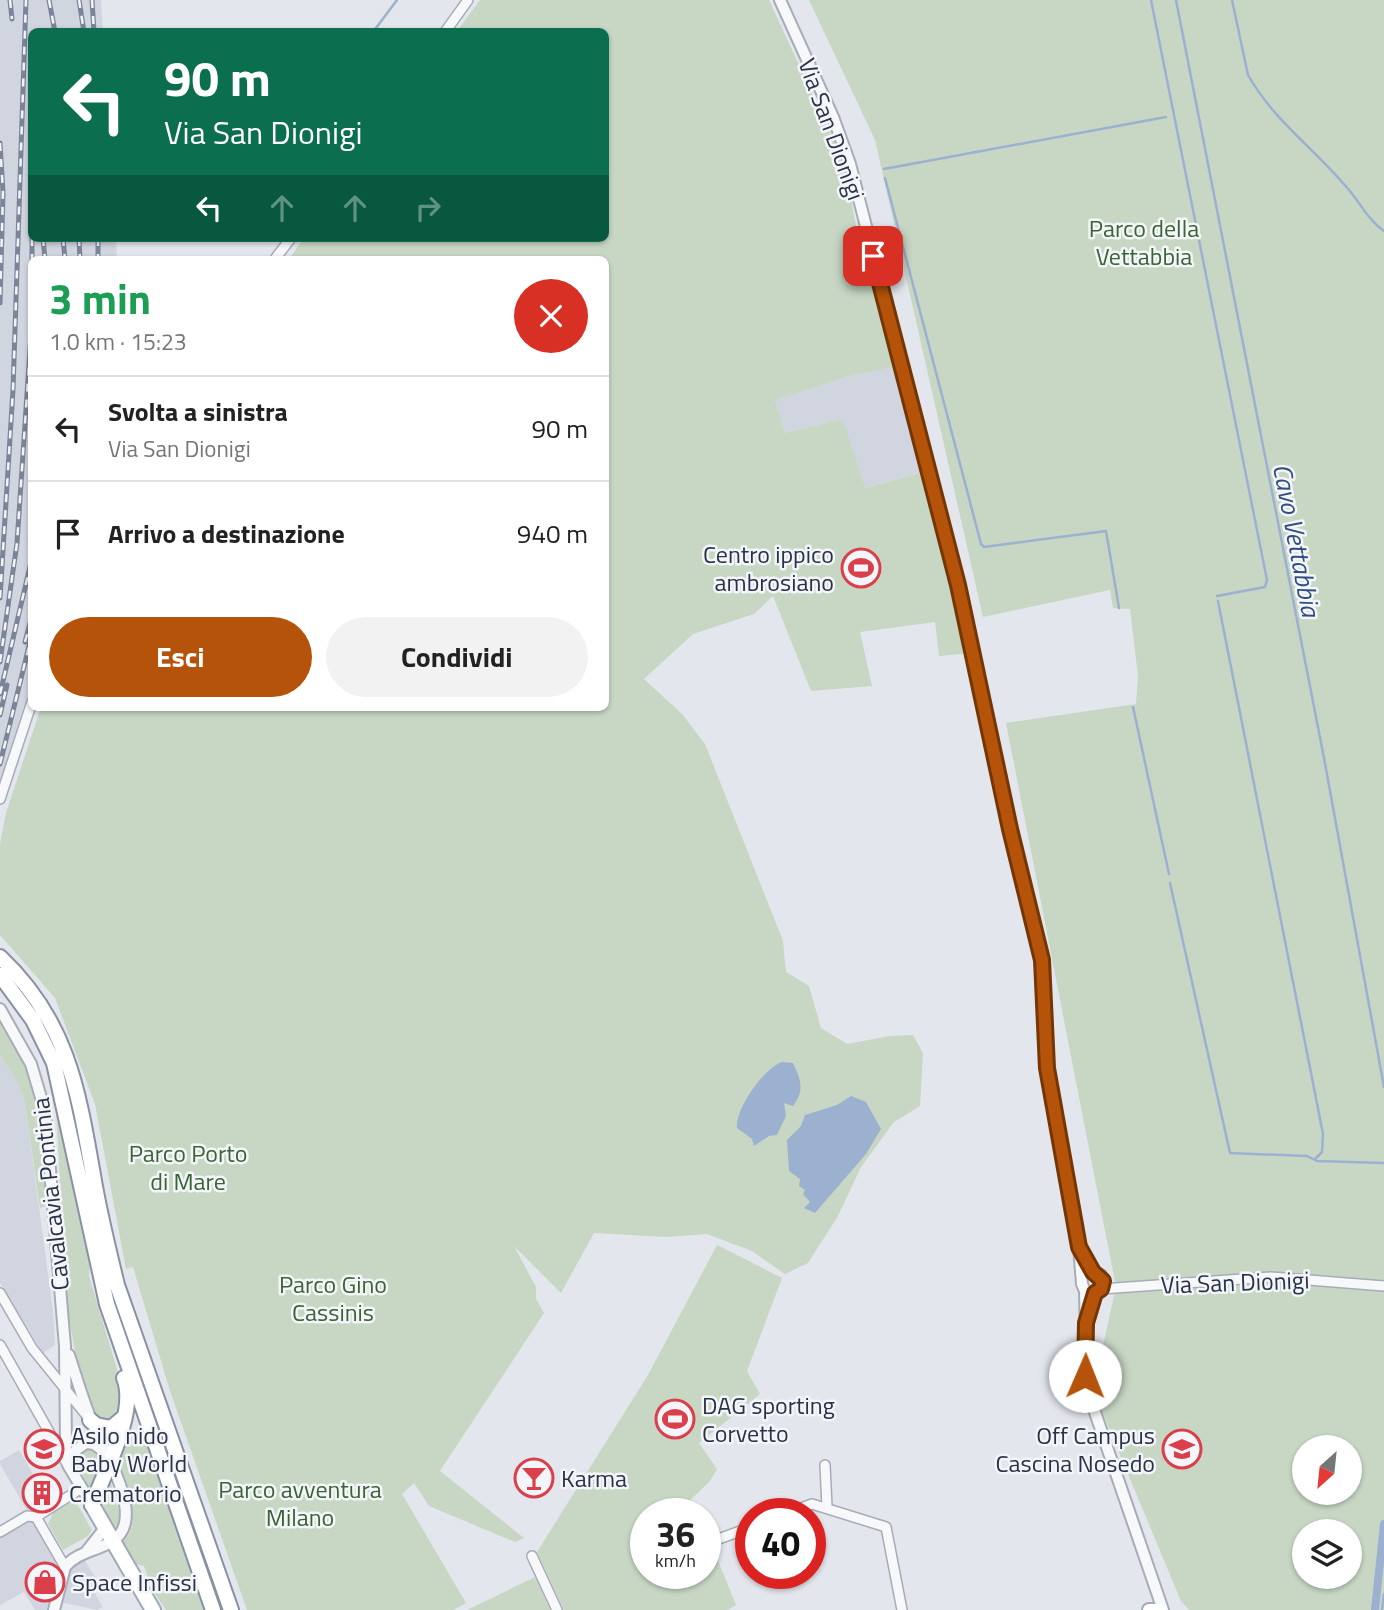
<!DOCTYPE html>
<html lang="it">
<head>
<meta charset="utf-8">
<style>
  body { margin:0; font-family:"Titillium Web",sans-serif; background:#f2f2f2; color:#222; height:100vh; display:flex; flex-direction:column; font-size:26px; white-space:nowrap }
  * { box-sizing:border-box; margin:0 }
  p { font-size:23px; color:#767676 }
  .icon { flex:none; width:38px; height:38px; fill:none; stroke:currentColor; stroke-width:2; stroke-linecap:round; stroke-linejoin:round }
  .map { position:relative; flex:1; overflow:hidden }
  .details { position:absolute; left:28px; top:256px; width:581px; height:455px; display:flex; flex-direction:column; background:#fff; border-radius:10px; box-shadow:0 2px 5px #0004 }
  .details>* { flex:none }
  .hud { position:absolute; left:28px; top:28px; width:581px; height:214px; border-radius:10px; box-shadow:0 2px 5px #0004; background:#0b6e4f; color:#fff; overflow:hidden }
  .needle { width:46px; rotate:207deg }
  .buttons { position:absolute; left:1292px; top:1435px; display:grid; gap:14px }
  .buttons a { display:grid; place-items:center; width:70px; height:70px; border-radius:50%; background:#fff; box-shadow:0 2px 5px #0004; font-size:35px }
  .speed { position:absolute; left:630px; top:1498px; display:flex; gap:14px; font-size:35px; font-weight:700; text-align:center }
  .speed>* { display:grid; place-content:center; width:91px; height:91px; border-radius:50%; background:#fff; box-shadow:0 2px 5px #0004; line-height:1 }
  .speed small { font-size:18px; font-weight:400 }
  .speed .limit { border:10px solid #d22; background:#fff; color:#111 }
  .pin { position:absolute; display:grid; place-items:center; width:60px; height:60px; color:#fff; margin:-30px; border-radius:14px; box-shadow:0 4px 10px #0006 }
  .me { position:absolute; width:77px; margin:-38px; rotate:1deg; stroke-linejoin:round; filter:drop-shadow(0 0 5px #0008) }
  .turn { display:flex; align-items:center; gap:24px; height:147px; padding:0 21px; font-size:32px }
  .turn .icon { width:91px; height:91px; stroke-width:2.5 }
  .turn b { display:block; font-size:49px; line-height:60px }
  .lanes { display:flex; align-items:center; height:66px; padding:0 21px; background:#0003; justify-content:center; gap:35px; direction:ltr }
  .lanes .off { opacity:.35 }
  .round { display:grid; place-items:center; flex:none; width:74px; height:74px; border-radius:37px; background:#f2f2f2 }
  .head { display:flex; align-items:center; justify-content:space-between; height:119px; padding:0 21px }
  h1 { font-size:42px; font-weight:700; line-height:52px; color:#1e9e55 }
  .button { display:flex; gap:14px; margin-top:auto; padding:14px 21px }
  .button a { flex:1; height:80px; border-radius:42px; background:#b45309; color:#fff; font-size:28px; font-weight:700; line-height:80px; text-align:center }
  .button a+a { background:#f2f2f2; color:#222 }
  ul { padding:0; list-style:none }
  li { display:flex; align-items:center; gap:21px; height:105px; padding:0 21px; border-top:2px solid #e0e0e0 }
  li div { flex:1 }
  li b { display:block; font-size:26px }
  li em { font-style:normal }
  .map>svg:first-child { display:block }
  .built { fill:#d1d5df }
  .green { fill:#c7d7c4; fill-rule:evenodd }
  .water { fill:#9cb1cf }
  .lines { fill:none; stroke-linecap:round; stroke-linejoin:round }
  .stream { stroke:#9cb1cf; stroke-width:2.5 }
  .canal { stroke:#9cb1cf; stroke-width:8 }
  .minor-casing { stroke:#a7acb7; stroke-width:12 }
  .tertiary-casing { stroke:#a7acb7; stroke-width:14 }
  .secondary-casing { stroke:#a7acb7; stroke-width:16 }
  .primary-casing { stroke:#a1a9b9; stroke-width:18 }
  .trunk-casing { stroke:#8992a5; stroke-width:18 }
  .minor { stroke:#f7f8fa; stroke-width:9 }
  .tertiary { stroke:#f7f8fa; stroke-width:10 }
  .secondary { stroke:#fff; stroke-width:12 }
  .primary { stroke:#fff; stroke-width:14 }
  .trunk { stroke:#fff; stroke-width:14 }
  .rail-casing { stroke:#7b8498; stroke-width:5 }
  .rail { stroke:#f3f5f9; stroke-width:2.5; stroke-dasharray:8; stroke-linecap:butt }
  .route-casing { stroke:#753606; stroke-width:18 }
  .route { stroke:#b45309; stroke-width:12 }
  .labels { text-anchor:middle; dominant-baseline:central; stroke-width:5; stroke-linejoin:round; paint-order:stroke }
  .street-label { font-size:24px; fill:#293247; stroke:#f3f5f9 }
  .park-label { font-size:24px; fill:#3a6435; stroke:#f3f5f9 }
  .poi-label { font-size:24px; fill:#293247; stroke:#f3f5f9; text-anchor:start }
  .water-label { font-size:26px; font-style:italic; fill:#2f4d7f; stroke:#f3f5f9 }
</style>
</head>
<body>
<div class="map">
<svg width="1384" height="1610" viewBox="0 0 1384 1610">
  <rect width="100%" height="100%" fill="#e3e6ec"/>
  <path class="built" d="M0,0H101L103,31L32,32V238H116L117,259H32L31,695L0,794Z
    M894,367L923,472L864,488L843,419L785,433L775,400L850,376Z
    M0,1055L19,1085L25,1103L53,1311L55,1345L43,1353L0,1283Z
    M19,1450L40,1486L54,1479L65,1498L36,1517L60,1561L54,1565L47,1610H35L24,1592L0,1605V1532L30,1516L0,1464V1461Z
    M81,1555L102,1587L94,1592L103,1607L97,1610L56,1601L61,1575Z"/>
  <path class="green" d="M480,0H769L847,169L854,217L894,367L850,376L775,400L785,433L843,419L865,488L923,472L957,586L972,653L939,656L935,622L860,632L872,686L811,691L773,596L754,614L693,634L644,679L682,714L705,744L783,941L786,972L809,986L821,1028L847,1044L890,1036L913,1035L923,1053L920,1106L894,1122L861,1167L838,1216L808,1263L785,1274L752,1251L707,1234L666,1237L594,1233L561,1293L514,1246L536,1287V1299L544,1313L440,1471L524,1538L515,1542L429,1506L414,1483L402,1494L466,1603L453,1610H247L170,1391L133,1267L126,1269L95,1104L55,998L0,935V844L6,813L41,707H606V259H289L304,238H606V32L457,31Z
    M809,0H1384V1610H1189L1181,1601L1093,1390L1116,1287L1006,723L1136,704L1138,676L1130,609L1113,608L1110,590L983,617L875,140ZM1304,1447H1349V1493H1304ZM1304,1531H1349V1577H1304Z
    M0,1016L30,1072L40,1107L49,1205L40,1208L25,1103L19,1085L0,1055Z
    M60,1101L90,1259L89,1276L119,1376L122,1395L119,1417L107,1424L94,1416L79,1374L67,1307L56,1109Z
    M717,1245L782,1278L747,1371L760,1394L699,1443L717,1469L710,1481L676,1514H646V1573H705V1549L712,1546L736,1605L727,1610H564L537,1552L648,1375Z
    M137,1434L145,1436L207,1610H166L153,1591L144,1566L132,1563L120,1542C147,1528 124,1481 115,1461L124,1441Z
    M89,1449L96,1452L102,1462L91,1493L77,1461L79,1454Z
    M110,1480L121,1520L116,1528C96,1518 101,1497 110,1480Z
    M75,1500L92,1530L88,1536L63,1550L48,1524L53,1513Z
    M535,1577L550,1610H467Z"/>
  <path class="water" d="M782,1062L793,1063C801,1080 805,1090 793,1106L784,1103L786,1116L777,1135L769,1136L754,1146L752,1139L737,1128C735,1109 764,1068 782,1062Z
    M851,1096L866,1102L881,1129L866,1154L815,1213L804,1208L810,1202L803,1194L805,1190L799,1186L800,1179L789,1171L787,1140L801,1126L805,1115L837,1105Z"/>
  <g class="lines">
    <path class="stream" d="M1151,0L1267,580L1265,587L1217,596
      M1176,0L1324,758L1384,1087
      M1232,0L1248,75C1274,121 1316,150 1349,190C1361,204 1369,221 1384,231
      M373,32L397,0
      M884,169L1166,117
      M885,178L981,544L984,547L1106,531L1119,608
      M1218,601L1323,1134L1322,1152L1315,1159
      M1133,707L1169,874
      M1170,883L1230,1153L1307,1156L1317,1161L1384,1163
      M1382,1610L1384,1594"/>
    <path class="canal" d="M1375,1610L1384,1524"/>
    <defs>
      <path id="minor" d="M445,32L468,0
        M275,259L291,238
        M0,799L32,702
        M1101,1289L1271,1277L1384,1286
        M0,1293L32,1348L87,1416
        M0,1345L66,1462
        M825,1465L827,1507
        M785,1514L812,1504L886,1527L902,1610
        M36,1517L65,1567
        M0,1532L27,1516L36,1517L82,1488
        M705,1544L751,1527
        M532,1556L557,1610"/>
      <path id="tertiary" d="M780,0L833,117L850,164L958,585L1010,829L1042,960L1047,1068L1079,1247L1082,1284L1085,1291L1087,1389L1163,1610
        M0,1009L31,1064L45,1111L65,1346L66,1448L68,1465L92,1505
        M1082,1252L1093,1272L1101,1275L1103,1281L1101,1289L1095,1293L1089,1314
        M69,1463L76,1450L86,1443L94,1444L106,1453
        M86,1552L105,1528
        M54,1610L65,1567C79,1549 106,1551 120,1534C141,1507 100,1444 90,1417C82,1397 76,1376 69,1355"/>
      <path id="secondary" d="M1149,1610H1160"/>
      <path id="primary" d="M92,1505L153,1610"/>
      <path id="trunk" d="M0,957C67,1020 78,1089 93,1175C99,1212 108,1248 117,1285L231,1610
        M0,975L33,1020L54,1063L107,1304L213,1610
        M90,1420L96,1425L111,1428L124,1417
        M92,1505C104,1473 138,1411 124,1378"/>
    </defs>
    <use href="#minor" class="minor-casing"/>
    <use href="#tertiary" class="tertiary-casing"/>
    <use href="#secondary" class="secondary-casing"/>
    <use href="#primary" class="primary-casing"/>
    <use href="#trunk" class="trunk-casing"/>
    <use href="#minor" class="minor"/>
    <use href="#tertiary" class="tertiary"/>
    <use href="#secondary" class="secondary"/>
    <use href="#primary" class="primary"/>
    <use href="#trunk" class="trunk"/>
    <defs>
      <path id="rail" d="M10,0L12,19
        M49,0L55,32
        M79,0L84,32
        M92,0L94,32
        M0,143L3,192L0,303
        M31,197L32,211
        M32,238V259
        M43,238L45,259
        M63,238L65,259
        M79,238L80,259
        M98,238V259
        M0,598L13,390L26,0
        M25,642L32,616
        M0,662L17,543L32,320
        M0,694L32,558
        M0,715L7,685
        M0,764L32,634"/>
    </defs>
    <use href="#rail" class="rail-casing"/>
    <use href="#rail" class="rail"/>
  </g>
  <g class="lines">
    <defs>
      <path id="route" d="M873,256L958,585L1010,829L1042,960L1047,1068L1079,1247L1093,1272L1103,1281L1101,1289L1095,1293L1086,1323L1085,1376"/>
    </defs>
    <use href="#route" class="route-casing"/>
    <use href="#route" class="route"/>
  </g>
  <defs>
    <symbol id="stadium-ring" viewBox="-11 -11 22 22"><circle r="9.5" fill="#f3f5f9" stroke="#db3f4b" stroke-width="1.5"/><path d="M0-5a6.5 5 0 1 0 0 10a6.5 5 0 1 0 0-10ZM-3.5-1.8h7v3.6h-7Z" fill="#db3f4b"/></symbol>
    <symbol id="school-ring" viewBox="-11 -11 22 22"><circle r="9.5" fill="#f3f5f9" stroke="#db3f4b" stroke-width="1.5"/><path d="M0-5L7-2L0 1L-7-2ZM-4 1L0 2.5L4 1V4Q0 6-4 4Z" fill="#db3f4b"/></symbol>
    <symbol id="university-ring" viewBox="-11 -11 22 22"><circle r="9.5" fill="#f3f5f9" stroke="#db3f4b" stroke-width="1.5"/><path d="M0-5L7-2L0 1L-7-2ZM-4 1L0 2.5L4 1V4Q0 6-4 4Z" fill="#db3f4b"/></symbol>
    <symbol id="bar-ring" viewBox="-11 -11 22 22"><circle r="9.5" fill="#f3f5f9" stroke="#db3f4b" stroke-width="1.5"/><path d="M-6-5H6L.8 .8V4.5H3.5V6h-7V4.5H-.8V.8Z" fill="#db3f4b"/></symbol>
    <symbol id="building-ring" viewBox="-11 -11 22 22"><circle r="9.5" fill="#f3f5f9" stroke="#db3f4b" stroke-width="1.5"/><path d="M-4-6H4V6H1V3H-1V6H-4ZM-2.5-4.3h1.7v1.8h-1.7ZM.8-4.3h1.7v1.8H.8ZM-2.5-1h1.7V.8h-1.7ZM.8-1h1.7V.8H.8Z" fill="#db3f4b"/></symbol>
    <symbol id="shop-ring" viewBox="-11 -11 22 22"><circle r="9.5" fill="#f3f5f9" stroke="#db3f4b" stroke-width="1.5"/><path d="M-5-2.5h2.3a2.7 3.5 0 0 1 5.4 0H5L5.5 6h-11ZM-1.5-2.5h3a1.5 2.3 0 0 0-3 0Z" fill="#db3f4b"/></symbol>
  </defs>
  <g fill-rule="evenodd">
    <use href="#stadium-ring" x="839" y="546" width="44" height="44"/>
    <use href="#stadium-ring" x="653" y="1397" width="44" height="44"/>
    <use href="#school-ring" x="22" y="1427" width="44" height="44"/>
    <use href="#university-ring" x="1160" y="1427" width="44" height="44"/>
    <use href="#bar-ring" x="512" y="1456" width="44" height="44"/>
    <use href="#building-ring" x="20" y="1471" width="44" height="44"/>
    <use href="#shop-ring" x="23" y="1560" width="44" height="44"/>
  </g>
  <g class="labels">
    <g class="street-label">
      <text transform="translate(832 129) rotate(70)">Via San Dionigi</text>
      <text transform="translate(50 1194) rotate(-96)">Cavalcavia Pontinia</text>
      <text transform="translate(1235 1282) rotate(-2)">Via San Dionigi</text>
    </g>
    <g class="park-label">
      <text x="1144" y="228">Parco della<tspan x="1144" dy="28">Vettabbia</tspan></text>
      <text x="188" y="1153">Parco Porto<tspan x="188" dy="28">di Mare</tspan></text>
      <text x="333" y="1284">Parco Gino<tspan x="333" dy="28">Cassinis</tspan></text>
      <text x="300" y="1489">Parco avventura<tspan x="300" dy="28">Milano</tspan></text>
    </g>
    <g class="poi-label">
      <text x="834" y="554" text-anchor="end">Centro ippico<tspan x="834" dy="28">ambrosiano</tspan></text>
      <text x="702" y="1405">DAG sporting<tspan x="702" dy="28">Corvetto</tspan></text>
      <text x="71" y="1435">Asilo nido<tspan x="71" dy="28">Baby World</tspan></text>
      <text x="1155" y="1435" text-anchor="end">Off Campus<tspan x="1155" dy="28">Cascina Nosedo</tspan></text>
      <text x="561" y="1478">Karma</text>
      <text x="69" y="1493">Crematorio</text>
      <text x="72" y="1582">Space Infissi</text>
    </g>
    <g class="water-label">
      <text transform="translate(1297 540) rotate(79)">Cavo Vettabbia</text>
    </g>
  </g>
</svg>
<div class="buttons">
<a><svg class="needle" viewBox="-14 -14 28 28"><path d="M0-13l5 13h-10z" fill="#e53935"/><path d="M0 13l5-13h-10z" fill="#767676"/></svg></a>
<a><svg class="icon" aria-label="layers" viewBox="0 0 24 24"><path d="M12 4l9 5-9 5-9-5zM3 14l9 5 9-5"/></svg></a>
</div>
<div class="speed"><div>36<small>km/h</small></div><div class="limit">40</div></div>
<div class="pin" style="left:873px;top:256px;background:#d93025"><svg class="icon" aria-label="arrive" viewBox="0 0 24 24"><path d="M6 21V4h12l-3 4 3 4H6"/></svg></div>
<svg class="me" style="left:1085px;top:1376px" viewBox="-20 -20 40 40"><circle r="19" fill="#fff"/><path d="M0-13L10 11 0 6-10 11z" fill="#b45309"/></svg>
<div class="hud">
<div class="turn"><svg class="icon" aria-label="left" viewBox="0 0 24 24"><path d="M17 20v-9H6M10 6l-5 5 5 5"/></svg><div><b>90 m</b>Via San Dionigi</div></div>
<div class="lanes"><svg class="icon" aria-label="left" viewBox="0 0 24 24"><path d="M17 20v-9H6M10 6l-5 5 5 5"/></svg><svg class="icon off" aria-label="ahead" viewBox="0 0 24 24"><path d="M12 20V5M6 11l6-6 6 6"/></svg><svg class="icon off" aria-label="ahead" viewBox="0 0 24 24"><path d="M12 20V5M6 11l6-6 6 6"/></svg><svg class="icon off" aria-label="right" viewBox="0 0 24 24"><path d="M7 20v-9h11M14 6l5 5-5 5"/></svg></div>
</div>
<section class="details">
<div class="head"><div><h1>3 min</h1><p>1.0 km · 15:23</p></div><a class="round" style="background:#d93025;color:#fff"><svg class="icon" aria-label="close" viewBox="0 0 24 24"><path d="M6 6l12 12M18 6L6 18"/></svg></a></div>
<ul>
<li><svg class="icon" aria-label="left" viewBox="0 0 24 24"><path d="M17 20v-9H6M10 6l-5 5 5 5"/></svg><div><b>Svolta a sinistra</b><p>Via San Dionigi</p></div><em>90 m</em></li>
<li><svg class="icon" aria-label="arrive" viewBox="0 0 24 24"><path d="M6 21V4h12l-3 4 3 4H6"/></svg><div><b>Arrivo a destinazione</b></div><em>940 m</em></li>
</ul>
<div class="button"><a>Esci</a><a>Condividi</a></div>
</section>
</div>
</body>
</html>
